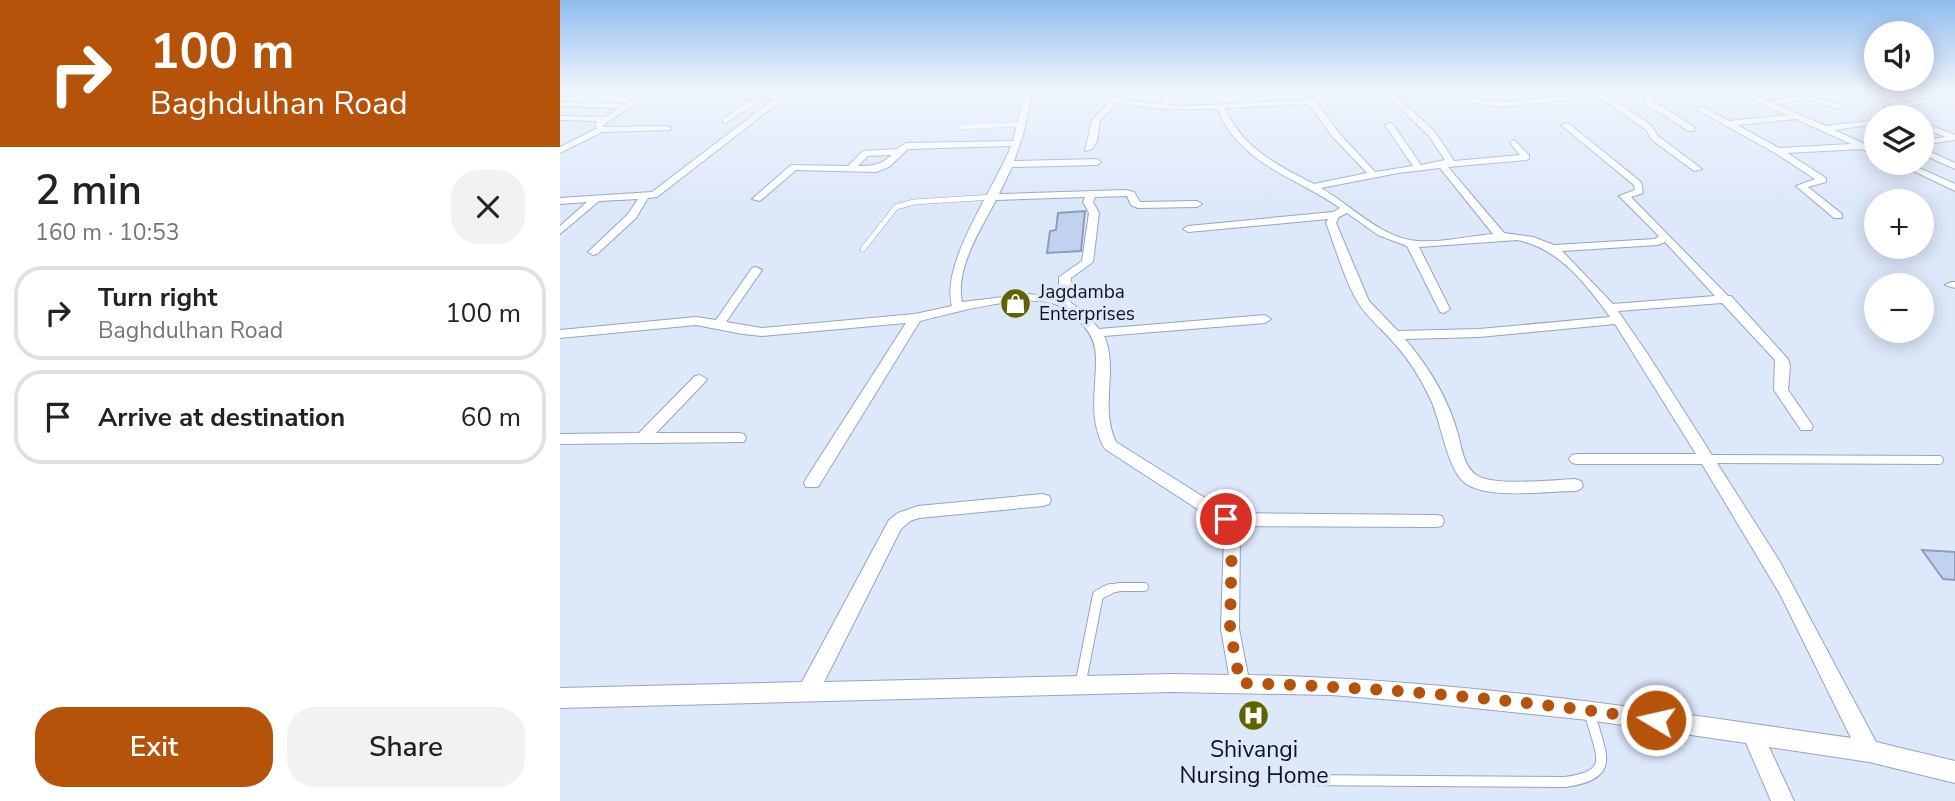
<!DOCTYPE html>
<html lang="en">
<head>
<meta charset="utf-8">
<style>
  body { margin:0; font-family:"Nunito Sans",sans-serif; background:#f2f2f2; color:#222; height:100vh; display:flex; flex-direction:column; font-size:26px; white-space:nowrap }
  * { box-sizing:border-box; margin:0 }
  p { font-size:23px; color:#767676 }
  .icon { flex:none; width:38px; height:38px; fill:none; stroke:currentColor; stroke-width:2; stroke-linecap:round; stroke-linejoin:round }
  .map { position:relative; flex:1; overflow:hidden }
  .side { display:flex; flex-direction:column; background:#fff; width:560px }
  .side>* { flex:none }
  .top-card { background:#b45309; color:#fff; overflow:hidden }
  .controls { position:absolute; left:1304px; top:21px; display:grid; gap:14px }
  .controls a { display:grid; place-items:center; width:70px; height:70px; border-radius:50%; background:#fff; box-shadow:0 4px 18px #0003; font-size:35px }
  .pin { position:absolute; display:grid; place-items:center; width:60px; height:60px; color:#fff; margin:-30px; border:4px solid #fff; border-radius:50%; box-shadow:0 2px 7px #0007 }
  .me { position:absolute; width:77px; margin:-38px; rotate:279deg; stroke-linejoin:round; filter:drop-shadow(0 0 5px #0008) }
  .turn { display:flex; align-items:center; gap:24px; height:147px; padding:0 35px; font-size:32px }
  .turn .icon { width:91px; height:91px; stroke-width:2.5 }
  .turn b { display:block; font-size:49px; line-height:60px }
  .round { display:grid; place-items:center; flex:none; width:74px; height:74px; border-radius:28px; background:#f2f2f2 }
  .head { display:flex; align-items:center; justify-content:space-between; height:119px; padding:0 35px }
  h1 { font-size:42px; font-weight:600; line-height:52px }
  .cta { display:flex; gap:14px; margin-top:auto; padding:14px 35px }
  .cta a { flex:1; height:80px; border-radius:28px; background:#b45309; color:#fff; font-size:28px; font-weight:600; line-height:80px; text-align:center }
  .cta a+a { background:#f2f2f2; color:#222 }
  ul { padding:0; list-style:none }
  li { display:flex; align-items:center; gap:21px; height:94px; margin:0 14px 10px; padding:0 21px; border:4px solid #e0e0e0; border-radius:28px }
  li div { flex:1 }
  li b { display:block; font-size:26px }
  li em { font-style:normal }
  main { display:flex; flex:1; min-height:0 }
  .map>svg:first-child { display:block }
  .building { fill:#c0d2f0; stroke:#8d9dba; stroke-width:2 }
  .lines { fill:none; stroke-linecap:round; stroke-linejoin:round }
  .lane-far3-casing { stroke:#94a5c2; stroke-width:5 }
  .lane-far2-casing { stroke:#94a5c2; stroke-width:6 }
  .lane-far1-casing { stroke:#94a5c2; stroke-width:10 }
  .lane-casing { stroke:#94a5c2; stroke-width:12 }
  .street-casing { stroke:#94a5c2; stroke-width:2 }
  .lane-far3 { stroke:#fff; stroke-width:4.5 }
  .lane-far2 { stroke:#fff; stroke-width:5 }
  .lane-far1 { stroke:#fff; stroke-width:8 }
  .lane { stroke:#fff; stroke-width:10 }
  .street { fill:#fff; fill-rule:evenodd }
  .route { stroke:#b45309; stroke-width:12; stroke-dasharray:0 21.6 }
  .labels { text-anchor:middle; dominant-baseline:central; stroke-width:7; stroke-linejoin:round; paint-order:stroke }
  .poi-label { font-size:19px; fill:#0e141e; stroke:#dde8fb; text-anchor:start }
  .near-poi-label { font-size:23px; fill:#0e141e; stroke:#dde8fb }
</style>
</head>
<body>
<main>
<section class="side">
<div class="top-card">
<div class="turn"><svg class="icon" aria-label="right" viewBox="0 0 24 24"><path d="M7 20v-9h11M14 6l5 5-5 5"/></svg><div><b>100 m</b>Baghdulhan Road</div></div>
</div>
<div class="head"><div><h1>2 min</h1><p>160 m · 10:53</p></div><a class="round"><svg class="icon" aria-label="close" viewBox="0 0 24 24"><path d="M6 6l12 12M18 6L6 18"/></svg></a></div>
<ul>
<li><svg class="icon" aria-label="right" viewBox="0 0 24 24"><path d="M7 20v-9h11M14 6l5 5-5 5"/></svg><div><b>Turn right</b><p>Baghdulhan Road</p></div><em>100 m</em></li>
<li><svg class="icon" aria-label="arrive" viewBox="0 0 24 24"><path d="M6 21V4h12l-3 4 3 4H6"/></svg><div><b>Arrive at destination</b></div><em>60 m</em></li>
</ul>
<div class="cta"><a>Exit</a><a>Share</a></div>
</section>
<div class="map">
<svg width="1395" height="801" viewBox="0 0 1395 801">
  <rect width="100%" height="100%" fill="#dde8fb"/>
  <path class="building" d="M525,211L521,251L487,253L490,231L496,230L498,213Z
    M1362,550L1395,552V580L1383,579Z"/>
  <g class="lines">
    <defs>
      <path id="lane-far3" d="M330,96L467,97
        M401,127L461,124"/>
      <path id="lane-far2" d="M303,249L336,207L354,202L433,197"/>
      <path id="lane-far1" d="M1147,459L1379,460
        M545,590L560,587H584"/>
      <path id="lane" d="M520,686L538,595L550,589
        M736,780L1005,782C1058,775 1040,754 1030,714"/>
      <path id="street" d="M227,90H235L97,197L88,198L76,218L37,254L33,255L28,252L68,214L78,199L39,201L0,234V226L27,202L0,204V198L92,192L214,99H202L166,123H163V119L192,99H83L43,125L44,127L107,126L111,128L110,130L42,132L0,153V147L36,129L35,124L38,121L0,120V116L45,117L59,108L0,106V102L66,104L86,92L89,95H220Z
        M465,90H473L463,135L454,161L537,159L541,162L537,165L452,167L439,194L565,190L574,192L580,202L637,201L642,204L637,207L578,208L571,205L567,196L535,197L533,202L539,213L533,262L511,278L510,302L527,315L539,329L705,315L711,319L705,323L544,336C559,368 539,407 556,442L669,513L876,515L882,516L884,521L882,526L876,527L677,526L680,535L679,629L688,675C891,679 1091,709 1291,738L1221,596L1142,464H1017L1012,463L1009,459L1012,455L1017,454H1136L1055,324L919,337L845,339C869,367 890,402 899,438C902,451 905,469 918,476C934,486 994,480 1015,479L1021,481L1023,485L1021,489L1015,491C988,491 927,500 905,483C887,469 881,422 871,400C861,379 849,359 833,342C823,330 810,320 801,307C786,286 776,248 766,223L768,219L628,232L623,229L628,226L773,212L780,208C736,177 679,164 658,109H605L556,103L540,121L537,141L532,149L525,151L532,120L549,102L499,90C533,90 567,102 602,104L606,90H612L609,105L627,106L746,100C757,97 769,90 779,90L770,99L754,102L758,104L778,132L815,172L853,166L825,125L829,123H832L861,165L885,160L869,136L822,90H830L875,132L894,161L960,155L950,143L954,140L969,155V159L966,160L888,167L944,233L973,237L994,245L1095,239L1099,236L1059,196L1075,190L1074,185L1001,125L1008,123L1081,182L1083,193L1071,197L1168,296H1171L1228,359L1230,366L1228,390L1253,426L1251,430H1241L1214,390L1215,360L1162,303L1058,311L1087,353L1220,562L1316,742L1395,761V783L1309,762L1209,747L1234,801H1211L1186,743L1028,720L847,701L771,695L612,692L0,708V688L242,682L329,520L338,513L358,506L483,494L489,496L491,500L489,504L483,506L359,518L350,521L341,529L264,682L612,674L669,675L661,629L664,535L659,523L545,449C528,420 536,391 536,359C536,345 532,335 523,325C514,316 505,307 492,303C461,294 392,313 360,321L258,487H246L244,483L246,479L346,323L202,336L183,334L136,325L0,338V330L136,317L156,320L192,268L196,267L202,270L166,322L202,328L355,314L392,306C380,263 435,188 451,146L348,149L329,167L316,172L236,170L200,201L192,199L231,165L288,166L303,151L337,149L346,143L453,141ZM745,104L752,108L772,136L807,173L754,184C717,165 682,148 665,108ZM332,155C320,165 313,166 298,166L308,156ZM880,168L933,234C908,236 882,243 857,241C821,238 791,205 761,188L838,173ZM525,197L523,202L529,213L522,261L499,277V298L469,294L402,302C395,268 421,229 436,200ZM787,213L818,235L847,246L880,312L884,313L890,309L859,247L957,240C999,248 1026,284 1050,317L919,329L838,331L809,301L776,223L779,217ZM1105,242L1155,296L1053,304L1002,251L1098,245Z
        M885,90C896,89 902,96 912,98C928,102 943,102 959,101L944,90H952L968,100L1028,94L1030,90H1036L1037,94L1054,99L1092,126L1098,136L1142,169L1134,171L1092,140L1086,130L1048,103L1033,97L940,107L906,101Z
        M1078,90H1086L1093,94V101L1134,127V131H1128L1086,104V97Z
        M1173,90H1183L1207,101L1246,95L1282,105V109H1279L1246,99L1215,104L1266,126L1316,120V124L1274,130L1316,149V155L1301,149L1227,153L1266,178V182L1248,187L1282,214V218H1274L1236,186L1255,179L1215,153L1136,109L1143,107L1169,121L1227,115ZM1236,119L1291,144L1219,148L1177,125Z
        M1301,90H1310L1344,103L1387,97L1391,99L1336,108L1350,117H1341L1324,107L1334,104Z
        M1362,122L1395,135V140L1362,145V141L1385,137L1362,127Z
        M1362,148L1395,163V169L1362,154Z
        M1337,163H1348L1395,184V191Z
        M1391,282H1395V288L1385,285Z
        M140,375L147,379L145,382L96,433H179L184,434L186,438L184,442L0,444V434L79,433L135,376Z"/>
    </defs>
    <use href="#lane-far3" class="lane-far3-casing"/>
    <use href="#lane-far2" class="lane-far2-casing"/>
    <use href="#lane-far1" class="lane-far1-casing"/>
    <use href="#lane" class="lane-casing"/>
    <use href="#street" class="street-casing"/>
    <use href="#lane-far3" class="lane-far3"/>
    <use href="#lane-far2" class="lane-far2"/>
    <use href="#lane-far1" class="lane-far1"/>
    <use href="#lane" class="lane"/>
    <use href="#street" class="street"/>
  </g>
  <linearGradient id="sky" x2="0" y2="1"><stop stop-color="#90bcef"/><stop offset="0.45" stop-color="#f0f5fd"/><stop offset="1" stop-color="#f0f5fd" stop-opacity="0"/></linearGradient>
  <rect width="1395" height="202" fill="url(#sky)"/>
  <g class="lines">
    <path class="route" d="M666,519L672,535L670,629L680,683C819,687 958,699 1096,720"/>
  </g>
  <defs>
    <symbol id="shop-disc" viewBox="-11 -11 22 22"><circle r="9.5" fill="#606400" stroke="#dde8fb"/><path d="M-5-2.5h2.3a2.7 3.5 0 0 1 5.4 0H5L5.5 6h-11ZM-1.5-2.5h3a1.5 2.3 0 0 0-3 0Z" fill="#fff"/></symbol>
    <symbol id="hospital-disc" viewBox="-11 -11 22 22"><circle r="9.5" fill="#606400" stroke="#dde8fb"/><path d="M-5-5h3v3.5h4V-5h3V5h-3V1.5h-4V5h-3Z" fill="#fff"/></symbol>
  </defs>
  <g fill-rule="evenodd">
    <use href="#shop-disc" x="438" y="286" width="35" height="35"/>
    <use href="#hospital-disc" x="676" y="698" width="35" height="35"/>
  </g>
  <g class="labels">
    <g class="poi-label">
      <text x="479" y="292">Jagdamba<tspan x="479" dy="22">Enterprises</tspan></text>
    </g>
    <g class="near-poi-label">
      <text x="694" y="749">Shivangi<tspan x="694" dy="26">Nursing Home</tspan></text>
    </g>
  </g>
</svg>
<div class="controls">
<a><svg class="icon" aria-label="sound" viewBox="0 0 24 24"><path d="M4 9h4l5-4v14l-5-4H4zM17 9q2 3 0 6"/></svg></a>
<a><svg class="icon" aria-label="layers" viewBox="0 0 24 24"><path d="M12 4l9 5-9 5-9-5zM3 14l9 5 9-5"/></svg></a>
<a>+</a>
<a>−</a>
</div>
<div class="pin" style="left:666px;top:519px;background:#d93025"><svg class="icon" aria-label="arrive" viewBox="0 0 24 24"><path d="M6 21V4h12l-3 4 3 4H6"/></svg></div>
<svg class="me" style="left:1096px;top:720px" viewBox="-20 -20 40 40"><circle r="17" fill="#b45309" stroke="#fff" stroke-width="3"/><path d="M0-11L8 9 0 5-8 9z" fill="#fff"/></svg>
</div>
</main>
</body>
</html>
